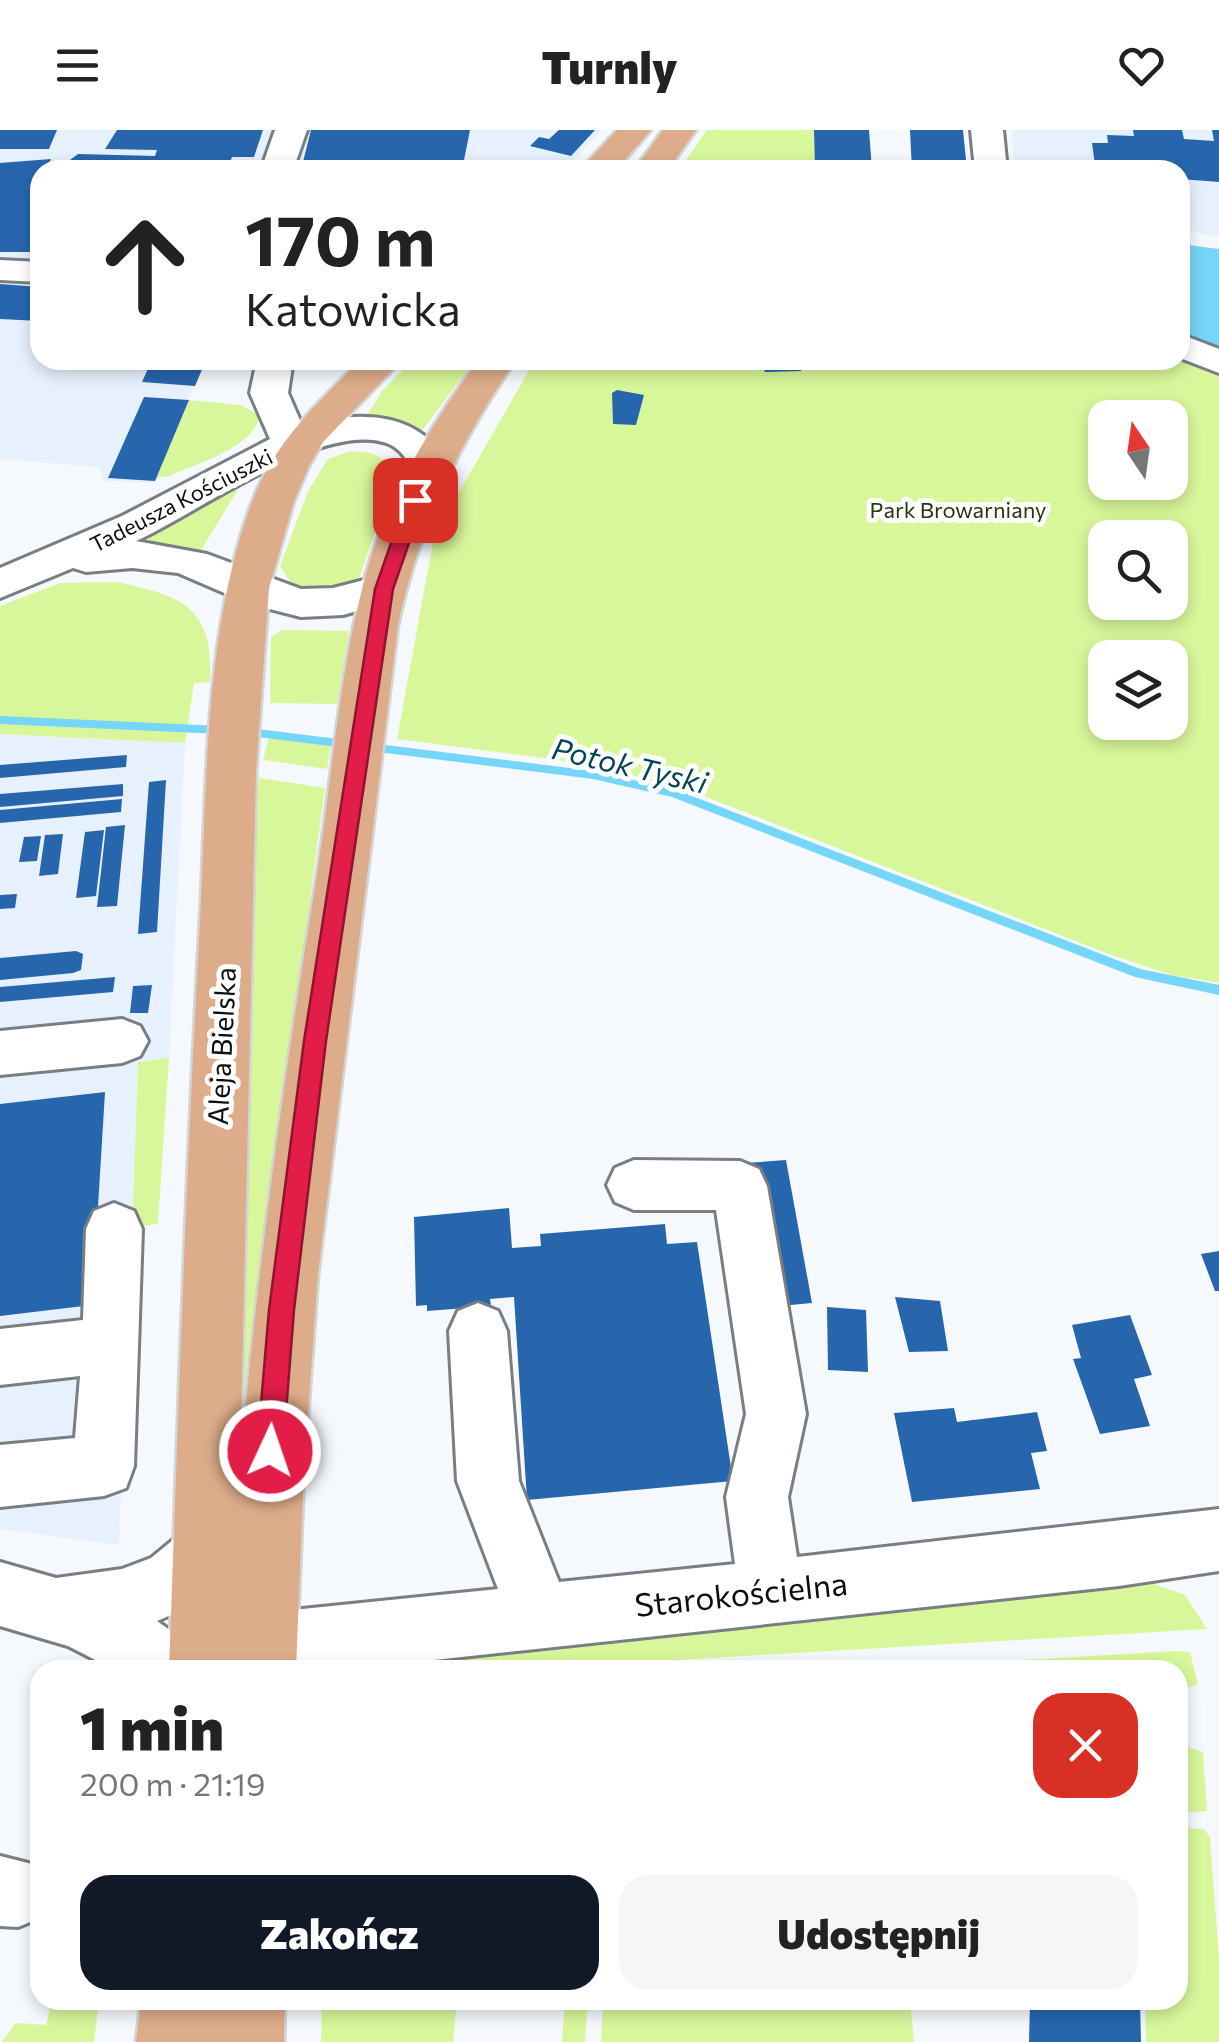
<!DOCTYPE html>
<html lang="pl">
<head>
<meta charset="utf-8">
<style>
  body { margin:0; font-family:Commissioner,sans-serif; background:#f6f6f6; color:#222; height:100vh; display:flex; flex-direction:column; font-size:38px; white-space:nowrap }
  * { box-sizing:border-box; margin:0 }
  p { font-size:32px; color:#767676 }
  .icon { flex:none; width:55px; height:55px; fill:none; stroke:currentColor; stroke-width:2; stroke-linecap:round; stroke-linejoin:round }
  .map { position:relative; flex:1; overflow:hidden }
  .side { position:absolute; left:30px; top:1530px; width:1158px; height:350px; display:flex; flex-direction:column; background:#fff; border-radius:30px; box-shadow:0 5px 15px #0003 }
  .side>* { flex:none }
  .banner { position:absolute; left:30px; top:30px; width:1160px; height:210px; border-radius:30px; box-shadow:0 5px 15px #0003; background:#fff; color:#222; overflow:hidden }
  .needle { width:65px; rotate:347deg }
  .fabs { position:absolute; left:1088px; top:270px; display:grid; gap:20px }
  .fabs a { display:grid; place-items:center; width:100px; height:100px; border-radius:20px; background:#fff; box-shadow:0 5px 15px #0003; font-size:50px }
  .pin { position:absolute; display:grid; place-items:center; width:85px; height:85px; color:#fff; margin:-42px; border-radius:20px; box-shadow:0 5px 15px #0006 }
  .me { position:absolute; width:110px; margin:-55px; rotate:3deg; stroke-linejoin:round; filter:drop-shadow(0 0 8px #0008) }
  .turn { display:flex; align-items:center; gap:35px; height:210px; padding:0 50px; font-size:45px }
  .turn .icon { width:130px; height:130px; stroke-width:2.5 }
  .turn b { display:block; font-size:70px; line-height:85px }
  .round { display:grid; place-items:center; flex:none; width:105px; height:105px; border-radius:30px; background:#f6f6f6 }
  .head { display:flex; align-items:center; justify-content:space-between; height:170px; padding:0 50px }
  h1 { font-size:60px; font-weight:800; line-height:75px }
  .primary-button { display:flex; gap:20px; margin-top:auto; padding:20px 50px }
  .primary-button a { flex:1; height:115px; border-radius:30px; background:#111827; color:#fff; font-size:40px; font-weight:800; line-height:115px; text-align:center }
  .primary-button a+a { background:#f6f6f6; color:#222 }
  header { display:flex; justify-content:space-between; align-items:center; height:130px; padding:0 50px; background:#fff; font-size:45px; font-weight:800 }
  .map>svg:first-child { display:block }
  .built { fill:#e7f1fd }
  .green { fill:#d8f79b; fill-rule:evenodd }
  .water { fill:#75d6f9 }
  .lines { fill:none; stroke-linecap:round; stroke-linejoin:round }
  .stream { fill:#75d6f9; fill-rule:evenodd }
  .building { fill:#2766ad }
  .minor-casing { stroke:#797e83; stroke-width:6 }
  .major-casing { stroke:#d3d4d4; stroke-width:5 }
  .minor { fill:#fff; fill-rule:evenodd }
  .major { fill:#ddad8b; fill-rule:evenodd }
  .route { fill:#e11d48; stroke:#92132f; stroke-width:2.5 }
  .labels { text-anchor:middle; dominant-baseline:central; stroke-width:10; stroke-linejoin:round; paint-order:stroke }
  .far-street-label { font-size:22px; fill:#0d0e10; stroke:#fff }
  .far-park-label { font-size:22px; fill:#29350c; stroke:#fff }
  .street-label { font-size:28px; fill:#0d0e10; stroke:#fff }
  .water-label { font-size:30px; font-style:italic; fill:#064355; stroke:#fff }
  .near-street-label { font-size:32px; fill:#0d0e10; stroke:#fff }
</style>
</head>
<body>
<header><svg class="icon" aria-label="menu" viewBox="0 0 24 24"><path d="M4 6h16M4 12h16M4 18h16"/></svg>Turnly<svg class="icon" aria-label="heart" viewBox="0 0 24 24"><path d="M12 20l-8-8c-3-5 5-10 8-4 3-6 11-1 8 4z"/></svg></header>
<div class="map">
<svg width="1219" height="1912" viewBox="0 0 1219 1912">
  <rect width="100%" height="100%" fill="#f5f9fe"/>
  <path class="built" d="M0,0H602L565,40H40V230H363L354,238L202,234L156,353L104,351L99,337L0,329Z
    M1011,0H1219V108L1191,101L1188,88L1180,87V40H1015Z
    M0,604L185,613L169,928L138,932L119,1415L0,1399Z"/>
  <path class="green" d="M707,0H814L815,40H679Z
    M413,230H475L421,302L366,287L382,261Z
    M535,230H1180L1219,244V853L1172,845L1114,826L701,665L596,635L397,609L434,406ZM1105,288H1170V352H1105ZM1105,408H1170V472H1105ZM1105,528H1170V592H1105Z
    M189,270L241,275L259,285C257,317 195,334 170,346L156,348Z
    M350,321L372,323L398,337L360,446C348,470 317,461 295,459L280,436L308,361L328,329Z
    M235,356L237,361L198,425L149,411V404Z
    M117,452C184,466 214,478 210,552L194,553L185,613L0,604V476L60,453Z
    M282,500L349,501L337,574L270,573L271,507Z
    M269,607L331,616L327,639L263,630Z
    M259,648L325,658L252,1201L226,1540L246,864Z
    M169,928L158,1094L132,1097L138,932Z
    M1143,1450L1185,1465L1207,1499L505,1540H330Z
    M1176,1521L1190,1522L1198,1554L1178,1561V1540H1035L1033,1535L860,1540Z
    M1178,1613L1203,1622L1207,1681L1178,1683Z
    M1178,1698L1204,1699L1210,1707L1219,1829V1912H1146L1145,1870H1178Z
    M52,1870H99L94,1912H2L15,1893L46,1895Z
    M322,1870H457L453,1912H321Z
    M565,1870H588L585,1912H562Z
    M603,1870H910L914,1912H601Z"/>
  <path class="water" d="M1180,114L1219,119V220L1180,200Z"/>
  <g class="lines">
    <path class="stream" d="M0,586L222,596L227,600L222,604L0,594Z
      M242,597L593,641L674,659L1140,839L1219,855V865L1135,847L672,667L593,649L242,605L237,601Z"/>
  </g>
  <path class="building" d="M0,0H57L49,19H0Z
    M117,0H263L254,27H232L227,40H40V122H0V33L51,29L49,33H66L78,24L155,26L157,20L105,19Z
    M311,0H470L462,40H301Z
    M559,0H595L571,26L530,16L539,7L549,9Z
    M814,0H869L872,40H815Z
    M910,0H963L967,40H912Z
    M1133,0H1182L1184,9L1214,11L1212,0H1219V52L1180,49V40H1108L1095,35L1092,13H1108L1107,5L1134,6Z
    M0,154L40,157V191L0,189Z
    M152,230H206L195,256L142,252Z
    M760,230H801V241L765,242Z
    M617,260L644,265L636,295L613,294L612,263Z
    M144,267L189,270L155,351L108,348Z
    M127,625L126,637L0,648V635Z
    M166,650L157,802L138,804L149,652Z
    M123,654V666L0,677V664Z
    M122,669L121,682L0,693V680Z
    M125,695L117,776L97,777L106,697Z
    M104,700L96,766L76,768L85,702Z
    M63,704L58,744L39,746L45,705Z
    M41,706L37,731L19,732L24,707Z
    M17,764L15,778L0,779V765Z
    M76,821L83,824L81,840L73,843L0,850V828Z
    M115,847L113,862L0,872V857Z
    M152,855L148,883H130L133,856Z
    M105,962L92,1175L0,1186V974Z
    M786,1030L812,1173L769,1177L746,1033Z
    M509,1078L512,1118L541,1116L540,1104L665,1094L667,1114L697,1112L733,1351L527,1370L514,1167L490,1169L491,1176L427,1181V1175L416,1176L414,1087Z
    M1219,1121V1161H1215L1201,1124Z
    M895,1167L940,1171L948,1221L909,1222Z
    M827,1177L866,1180L868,1242L828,1240Z
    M1130,1185L1152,1245L1134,1249L1150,1296L1100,1304L1073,1229L1081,1228L1072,1195Z
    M954,1278L957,1292L1037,1282L1047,1321L1031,1323L1040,1359L912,1372L894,1283Z
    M1030,1870H1140L1141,1912H1029Z"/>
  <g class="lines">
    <defs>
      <path id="minor" d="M275,0H307L293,40H261Z
        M971,0H1003L1007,40H975Z
        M0,130L40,132V152L0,150Z
        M1180,204L1219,219V243L1180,228Z
        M257,230H293L288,263L302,295C357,281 418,279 448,334L443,343L429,346L415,343C406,329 400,316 383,312C317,294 198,383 136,411L207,424L301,459L333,458L384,445L399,449L405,459L399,469L343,485L301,487L250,474L178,443L132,438L86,442L73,438L0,468V438L122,386L270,309L250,263Z
        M122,889L140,896L148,911L140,926L122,933L0,945V901Z
        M634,1030L740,1031L759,1039L767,1056L806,1284L788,1367L797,1427L1219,1379V1441L1119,1456L342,1540L240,1539L230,1516L240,1493L263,1483L498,1459L457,1351L449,1201L458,1181L478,1173L498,1181L507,1201L519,1351L559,1452L735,1434L726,1367L746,1284L716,1080H634L615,1072L607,1055L615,1038Z
        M114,1073L134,1081L142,1099L134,1336L126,1358L104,1366L0,1377V1315L75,1308L80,1246L0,1255V1199L83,1190L86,1099L94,1081Z
        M207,1391L229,1400L238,1422C223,1459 193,1476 157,1491L194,1517L204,1540H115L68,1516L0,1496V1432L56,1448L122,1439L151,1428L185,1400Z
        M0,1726L40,1736V1788L18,1797L0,1796Z"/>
      <path id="major" d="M617,0H651L616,40H580Z
        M663,0H696L668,40H634Z
        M361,230H402L323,312L309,336L294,371L269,458L256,642L240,1338C257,1141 284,946 316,751C333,644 339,534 370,430C393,357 434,291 478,230H516C459,313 419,396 398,495L318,1144L304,1340L296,1540H169C178,1290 186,1041 200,791C207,656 204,500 252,372C274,313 317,273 361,230Z
        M141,1870H285L284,1912H136Z"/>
    </defs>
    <use href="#minor" class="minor-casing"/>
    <use href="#major" class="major-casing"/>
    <use href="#minor" class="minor"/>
    <use href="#major" class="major"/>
  </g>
  <path class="route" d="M415,364L424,370L393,459L326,911L294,1180L283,1321L280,1330L270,1334L261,1330L257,1321L269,1180L304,911L375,459L406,370Z"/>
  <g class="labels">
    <g class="far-street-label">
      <text transform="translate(181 370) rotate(-27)">Tadeusza Kościuszki</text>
    </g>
    <g class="far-park-label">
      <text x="958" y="379">Park Browarniany</text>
    </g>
    <g class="street-label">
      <text transform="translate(221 916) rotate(-87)">Aleja Bielska</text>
    </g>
    <g class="water-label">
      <text transform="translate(630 634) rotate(13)">Potok Tyski</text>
    </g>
    <g class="near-street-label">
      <text transform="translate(741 1463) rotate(-6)">Starokościelna</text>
    </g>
  </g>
</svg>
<div class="fabs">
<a><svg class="needle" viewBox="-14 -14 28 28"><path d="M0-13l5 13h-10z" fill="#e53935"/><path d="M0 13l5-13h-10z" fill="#767676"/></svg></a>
<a><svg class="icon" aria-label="search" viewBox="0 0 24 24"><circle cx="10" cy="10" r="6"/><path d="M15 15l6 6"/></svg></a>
<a><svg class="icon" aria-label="layers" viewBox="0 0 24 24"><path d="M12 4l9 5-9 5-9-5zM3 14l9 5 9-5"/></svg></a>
</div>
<div class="pin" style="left:415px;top:370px;background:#d93025"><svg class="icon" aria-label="arrive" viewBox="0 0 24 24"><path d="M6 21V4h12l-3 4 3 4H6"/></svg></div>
<svg class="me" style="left:270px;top:1321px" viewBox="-20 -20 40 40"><circle r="17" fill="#e11d48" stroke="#fff" stroke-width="3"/><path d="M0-11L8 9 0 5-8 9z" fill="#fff"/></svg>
<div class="banner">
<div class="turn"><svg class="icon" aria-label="ahead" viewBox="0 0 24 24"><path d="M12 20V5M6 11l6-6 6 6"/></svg><div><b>170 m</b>Katowicka</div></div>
</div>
<section class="side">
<div class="head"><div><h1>1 min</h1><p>200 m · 21:19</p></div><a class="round" style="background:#d93025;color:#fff"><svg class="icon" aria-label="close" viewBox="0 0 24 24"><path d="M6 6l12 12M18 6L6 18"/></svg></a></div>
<div class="primary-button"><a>Zakończ</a><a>Udostępnij</a></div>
</section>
</div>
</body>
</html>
